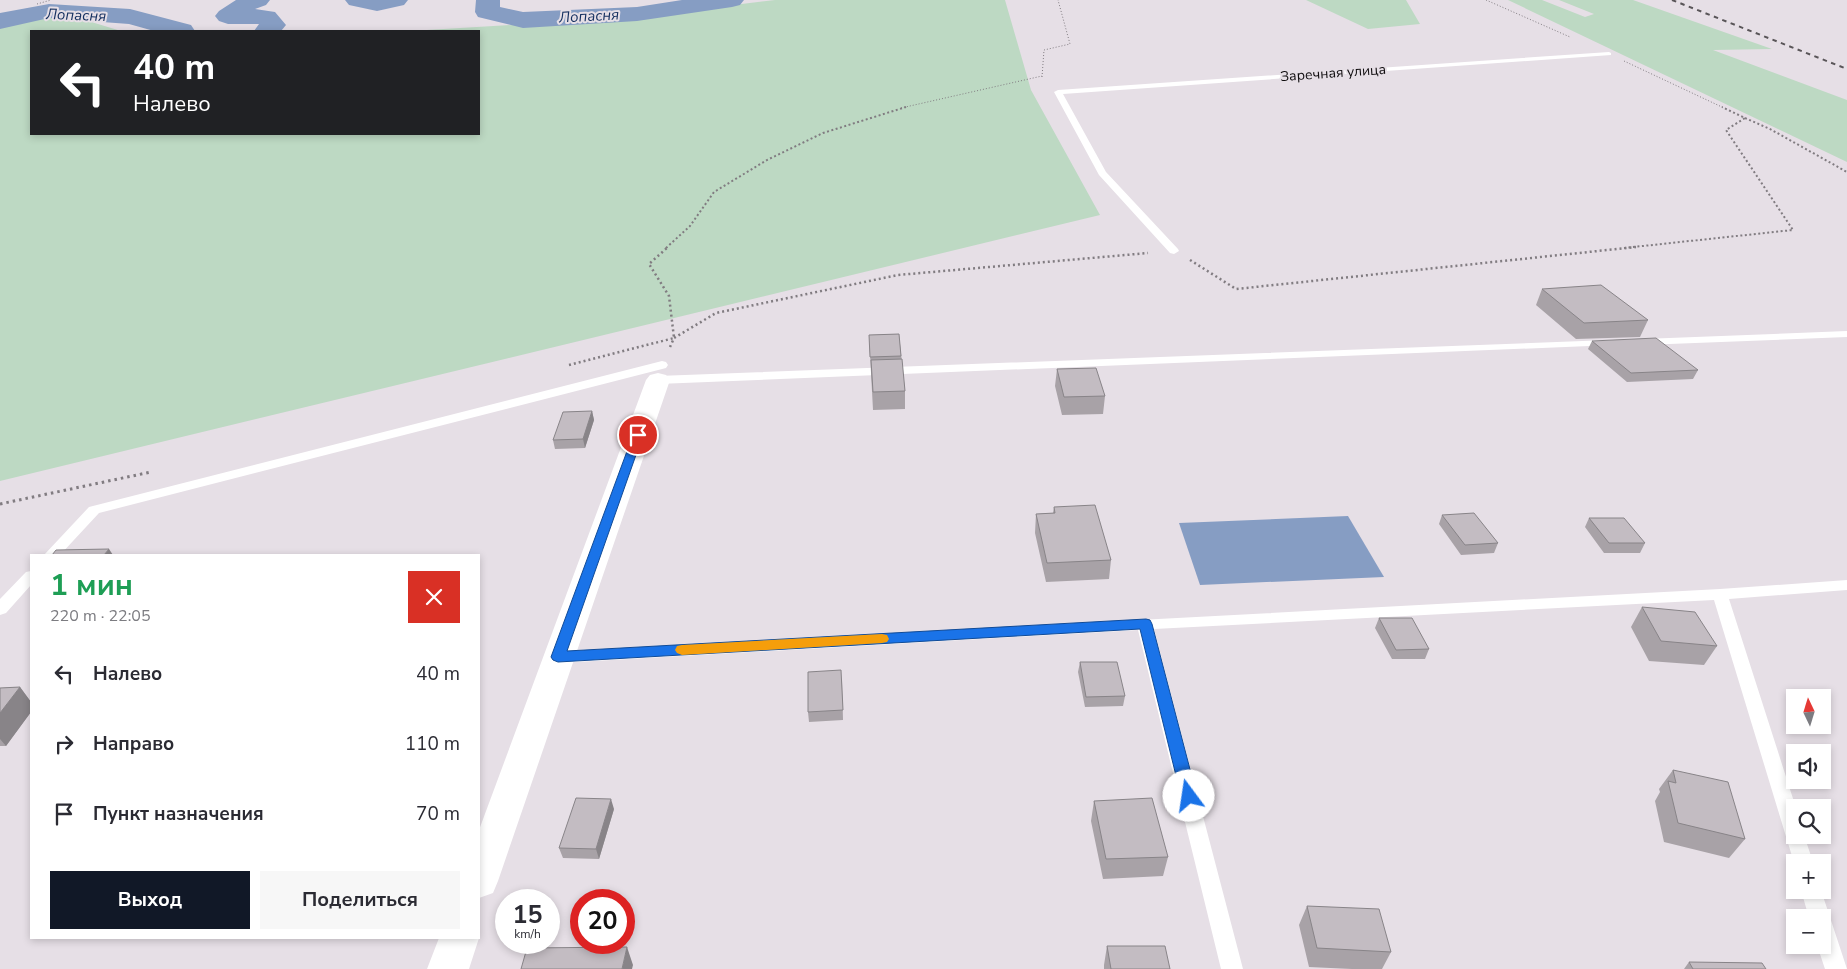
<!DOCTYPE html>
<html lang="ru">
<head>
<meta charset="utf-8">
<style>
  body { margin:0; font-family:"Nunito Sans",sans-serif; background:#f7f7f7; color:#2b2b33; height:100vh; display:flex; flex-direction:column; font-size:19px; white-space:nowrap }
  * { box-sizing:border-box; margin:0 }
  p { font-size:16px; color:#7c7c81 }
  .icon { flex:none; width:28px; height:28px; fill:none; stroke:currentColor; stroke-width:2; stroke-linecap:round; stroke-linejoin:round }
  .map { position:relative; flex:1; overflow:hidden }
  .side { position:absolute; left:30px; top:554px; width:450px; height:385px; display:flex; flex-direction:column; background:#fff; border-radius:0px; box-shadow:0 2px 8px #0003 }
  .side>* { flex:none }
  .hud { position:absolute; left:30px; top:30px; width:450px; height:105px; border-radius:0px; box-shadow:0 2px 8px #0003; background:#202124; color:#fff; overflow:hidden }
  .needle { width:32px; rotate:356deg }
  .buttons { position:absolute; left:1786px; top:689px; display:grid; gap:10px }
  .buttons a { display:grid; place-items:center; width:45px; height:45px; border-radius:0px; background:#fff; box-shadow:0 2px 8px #0003; font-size:25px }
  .speed { position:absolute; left:495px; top:889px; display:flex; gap:10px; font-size:25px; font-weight:700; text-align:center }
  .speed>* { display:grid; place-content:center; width:65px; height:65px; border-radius:50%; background:#fff; box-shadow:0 2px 8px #0003; line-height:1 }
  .speed small { font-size:12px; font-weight:400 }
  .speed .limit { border:8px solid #d22; background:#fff; color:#111 }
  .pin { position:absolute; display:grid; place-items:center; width:42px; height:42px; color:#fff; margin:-21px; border:2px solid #fff; border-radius:50%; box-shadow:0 1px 5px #0007 }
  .me { position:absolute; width:55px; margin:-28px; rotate:346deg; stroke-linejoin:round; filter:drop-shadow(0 0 4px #0008) }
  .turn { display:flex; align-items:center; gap:18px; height:105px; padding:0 20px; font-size:22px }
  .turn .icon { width:65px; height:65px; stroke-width:2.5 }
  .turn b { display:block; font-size:35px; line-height:42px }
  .round { display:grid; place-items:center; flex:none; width:52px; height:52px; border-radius:0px; background:#f7f7f7 }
  .head { display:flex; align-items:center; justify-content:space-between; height:85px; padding:0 20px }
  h1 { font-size:30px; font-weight:700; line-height:38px; color:#1e9e55 }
  .cta { display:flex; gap:10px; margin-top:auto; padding:10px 20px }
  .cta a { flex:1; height:58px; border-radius:0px; background:#111827; color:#fff; font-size:20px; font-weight:700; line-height:58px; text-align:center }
  .cta a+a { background:#f7f7f7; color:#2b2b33 }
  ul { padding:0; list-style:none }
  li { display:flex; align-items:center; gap:15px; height:70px; padding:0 20px }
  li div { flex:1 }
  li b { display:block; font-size:19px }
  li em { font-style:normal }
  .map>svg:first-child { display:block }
  .green { fill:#bdd9c3 }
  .water { fill:#869dc3 }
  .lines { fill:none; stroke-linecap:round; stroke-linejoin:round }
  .river { fill:#869dc3; fill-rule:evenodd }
  .path-far3 { stroke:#817c81; stroke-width:1; stroke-dasharray:1 2; stroke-linecap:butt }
  .path-far2 { stroke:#817c81; stroke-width:2; stroke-dasharray:2 2.5; stroke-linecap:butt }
  .path-far1 { stroke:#817c81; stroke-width:2.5; stroke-dasharray:2 3; stroke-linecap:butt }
  .path { stroke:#817c81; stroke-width:3; stroke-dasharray:2.5 4; stroke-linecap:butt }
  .service { fill:#fff; fill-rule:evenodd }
  .minor { fill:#fff; fill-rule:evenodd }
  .rail { stroke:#595558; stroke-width:2; stroke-dasharray:4.5 4.5; stroke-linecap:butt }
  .wall { fill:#a8a2a7 }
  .shaded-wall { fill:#888488 }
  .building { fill:#c3bcc2; stroke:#888488 }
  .route { fill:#1a73e8; stroke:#114b97 }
  .slow { fill:#f59e0b }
  .labels { text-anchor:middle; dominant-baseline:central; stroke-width:4; stroke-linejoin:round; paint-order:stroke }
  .far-street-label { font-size:14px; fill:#0f0c0e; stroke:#e6dfe6 }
  .far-water-label { font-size:15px; font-style:italic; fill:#142f5f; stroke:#e6dfe6 }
</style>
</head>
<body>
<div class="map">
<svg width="1847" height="969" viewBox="0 0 1847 969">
  <rect width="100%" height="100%" fill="#e6dfe6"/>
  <path class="green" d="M775,0H1005L1031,90L1100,215L0,481V17H75L121,31H31V134H479V31H410L628,18Z
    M1306,0H1406L1420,24L1368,29Z
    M1508,0H1542L1585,17L1594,14L1559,0H1633L1772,49L1713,50L1847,100V162Z"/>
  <path class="water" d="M1348,516L1384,577L1200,585L1179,523Z"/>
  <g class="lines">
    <path class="river" d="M236,0H270L266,5L255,9L275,12L286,25L281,31H254L259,24H228L219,21L215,16L219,11Z
      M345,0H408L404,5L377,11L349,5Z
      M476,0H500V7L523,12L637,7L682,0H744L740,5L732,7L637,21L523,28L478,17L475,12Z
      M49,4L130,9L191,25L195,31H154L129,24L49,18L0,29V13Z"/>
    <path class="path-far3" d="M1486,0L1570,37
      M37,4L51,0
      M1624,61L1724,108
      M1042,77L1044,50L1070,44L1058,0
      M901,108L1042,76"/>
    <path class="path-far2" d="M1745,118L1770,129L1847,172
      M666,248L690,226L714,192L767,160L823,133L906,107
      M1624,248L1793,230L1726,130L1745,118L1722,107"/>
    <path class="path-far1" d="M1190,260L1236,289L1636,247
      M670,347L674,338L716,313L898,275L1148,253
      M569,365L674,338L669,296L649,264L668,247"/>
    <path class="path" d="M0,504L151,472"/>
    <path class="service" d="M1609,52L1611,53V55L1063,94L1106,172L1178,249L1179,251L1174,254L1170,253L1099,175L1054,92L1058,90Z
      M1847,331V337L1643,345L1637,342L1643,339Z
      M1609,340L1615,343L1613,345L658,384L652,380L658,376Z
      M662,361L666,362L668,365L666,368L99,513L60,555H44L89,507Z
      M31,571V585L6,613L0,615V599L26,572Z
      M1847,580V590L1729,599L1796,808L1795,835H1804L1813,862H1795V866L1714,600L1154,629L1243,969H1221L1138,630L559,663L553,661L551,657L553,653L559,651L1720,589Z
      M1801,890H1821L1847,969H1825L1817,945H1822V918H1809Z"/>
    <path class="minor" d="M658,373L666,375L670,380L498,881L493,893L479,898V830L646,380L650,375Z
      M479,937V938L469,969H427L439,938Z"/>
    <path class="rail" d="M1672,0L1847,69"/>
  </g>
  <path class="wall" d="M1542,289L1648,320L1640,337L1576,339L1536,305Z
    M899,334L905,391V409L873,410L869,335Z
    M1592,341L1698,370L1693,379L1627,382L1588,349Z
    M1057,369L1105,396L1103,414L1062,415L1055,386Z
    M592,411L594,420L585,448L555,449L553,440Z
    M1054,507L1111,560L1109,579L1046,582L1035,533L1036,514L1053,513Z
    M1442,515L1498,543L1494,553L1461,555L1439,524Z
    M1589,518L1645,543L1640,553H1604L1585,527Z
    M1642,607L1717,646L1704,665L1649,661L1631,627Z
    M1379,618L1429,649L1425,659H1392L1375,628Z
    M1080,662L1125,696L1123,706L1085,707L1078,672Z
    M842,680L843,720L809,722L808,712Z
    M20,687L31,702V712L6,746H0V688Z
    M1673,770L1745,839L1729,858L1664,842L1655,801L1660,792L1659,789Z
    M1094,801L1168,857L1163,876L1103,879L1091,821Z
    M614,809L599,859L563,858L559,848Z
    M1307,906L1391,952L1382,969H1352L1309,967L1299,925Z
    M1107,946L1170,969H1104V965Z
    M1689,962L1766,969H1684Z"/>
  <path class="shaded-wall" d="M592,411L594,420L585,448L583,439Z
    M109,549L113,555H104Z
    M20,687L31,702V712L6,746L0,739V713Z
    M611,799L614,809L599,859L596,849Z
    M627,947L633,965L632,969H622Z"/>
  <path class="building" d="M1601,285L1648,320L1584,323L1542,289Z
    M899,334L901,356L870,357L869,335Z
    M1656,338L1698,370L1631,373L1592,341Z
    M902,359L905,391L873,392L871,360Z
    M1096,368L1105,396L1064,397L1057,369Z
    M592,411L583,439L553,440L563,412Z
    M1095,505L1111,560L1047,563L1036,514L1055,513L1054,507Z
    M1474,513L1498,543L1465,545L1442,515Z
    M1589,518H1624L1645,543H1609Z
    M109,549L104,555H52L56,550Z
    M1642,607L1695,612L1717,646L1661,641Z
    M1379,618H1412L1429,649L1396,650Z
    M1080,662H1117L1125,696L1086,697Z
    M841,670L843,710L808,712V672Z
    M20,687L0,713V688Z
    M1673,770L1728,782L1745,839L1678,823L1668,781L1676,783Z
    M576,798L611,799L596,849L559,848Z
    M1152,798L1168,857L1106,859L1094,801Z
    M1307,906L1379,909L1391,952L1317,948Z
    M1107,946H1165L1170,969H1111Z
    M627,947L622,969H521L527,948Z
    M1689,962L1762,963L1766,969H1693Z"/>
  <path class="route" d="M638,432L643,435L567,651L1146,619L1150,620L1152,624L1197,796L1194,801L1189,803L1183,801L1181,796L1140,629L558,662L553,660L551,657L633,435Z"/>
  <path class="slow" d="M882,634L887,635L889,639L887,642L882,643L682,655L677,653L675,650L677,646L682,645Z"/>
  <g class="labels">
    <g class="far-street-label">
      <text transform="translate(1333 73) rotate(-4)">Заречная улица</text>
    </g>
    <g class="far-water-label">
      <text transform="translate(76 15) rotate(2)">Лопасня</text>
      <text transform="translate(589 16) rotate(-3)">Лопасня</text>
    </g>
  </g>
</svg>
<div class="buttons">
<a><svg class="needle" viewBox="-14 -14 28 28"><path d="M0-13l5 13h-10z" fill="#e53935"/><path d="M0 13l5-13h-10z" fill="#7c7c81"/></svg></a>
<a><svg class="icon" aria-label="sound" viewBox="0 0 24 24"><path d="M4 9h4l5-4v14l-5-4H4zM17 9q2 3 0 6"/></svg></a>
<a><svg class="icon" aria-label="search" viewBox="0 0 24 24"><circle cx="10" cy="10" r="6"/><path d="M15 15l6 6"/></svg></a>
<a>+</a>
<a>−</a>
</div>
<div class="speed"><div>15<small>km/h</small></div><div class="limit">20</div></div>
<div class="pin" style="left:638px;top:435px;background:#d93025"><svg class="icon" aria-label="arrive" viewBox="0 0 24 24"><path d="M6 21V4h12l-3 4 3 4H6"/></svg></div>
<svg class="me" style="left:1189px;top:796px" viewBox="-20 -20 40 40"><circle r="19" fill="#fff"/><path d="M0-13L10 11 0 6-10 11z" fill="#1a73e8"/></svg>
<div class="hud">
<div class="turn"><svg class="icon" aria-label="left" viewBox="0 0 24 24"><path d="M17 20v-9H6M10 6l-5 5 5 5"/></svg><div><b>40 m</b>Налево</div></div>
</div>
<section class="side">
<div class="head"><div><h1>1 мин</h1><p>220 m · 22:05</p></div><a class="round" style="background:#d93025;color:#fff"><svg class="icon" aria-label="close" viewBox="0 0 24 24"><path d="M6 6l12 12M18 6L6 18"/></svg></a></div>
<ul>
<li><svg class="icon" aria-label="left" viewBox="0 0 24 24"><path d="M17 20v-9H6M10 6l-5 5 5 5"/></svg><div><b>Налево</b></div><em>40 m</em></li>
<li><svg class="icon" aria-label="right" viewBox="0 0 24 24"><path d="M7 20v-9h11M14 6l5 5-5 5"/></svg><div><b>Направо</b></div><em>110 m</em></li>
<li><svg class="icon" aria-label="arrive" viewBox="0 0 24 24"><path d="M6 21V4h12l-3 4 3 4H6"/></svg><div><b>Пункт назначения</b></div><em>70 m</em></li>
</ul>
<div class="cta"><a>Выход</a><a>Поделиться</a></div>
</section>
</div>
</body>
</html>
